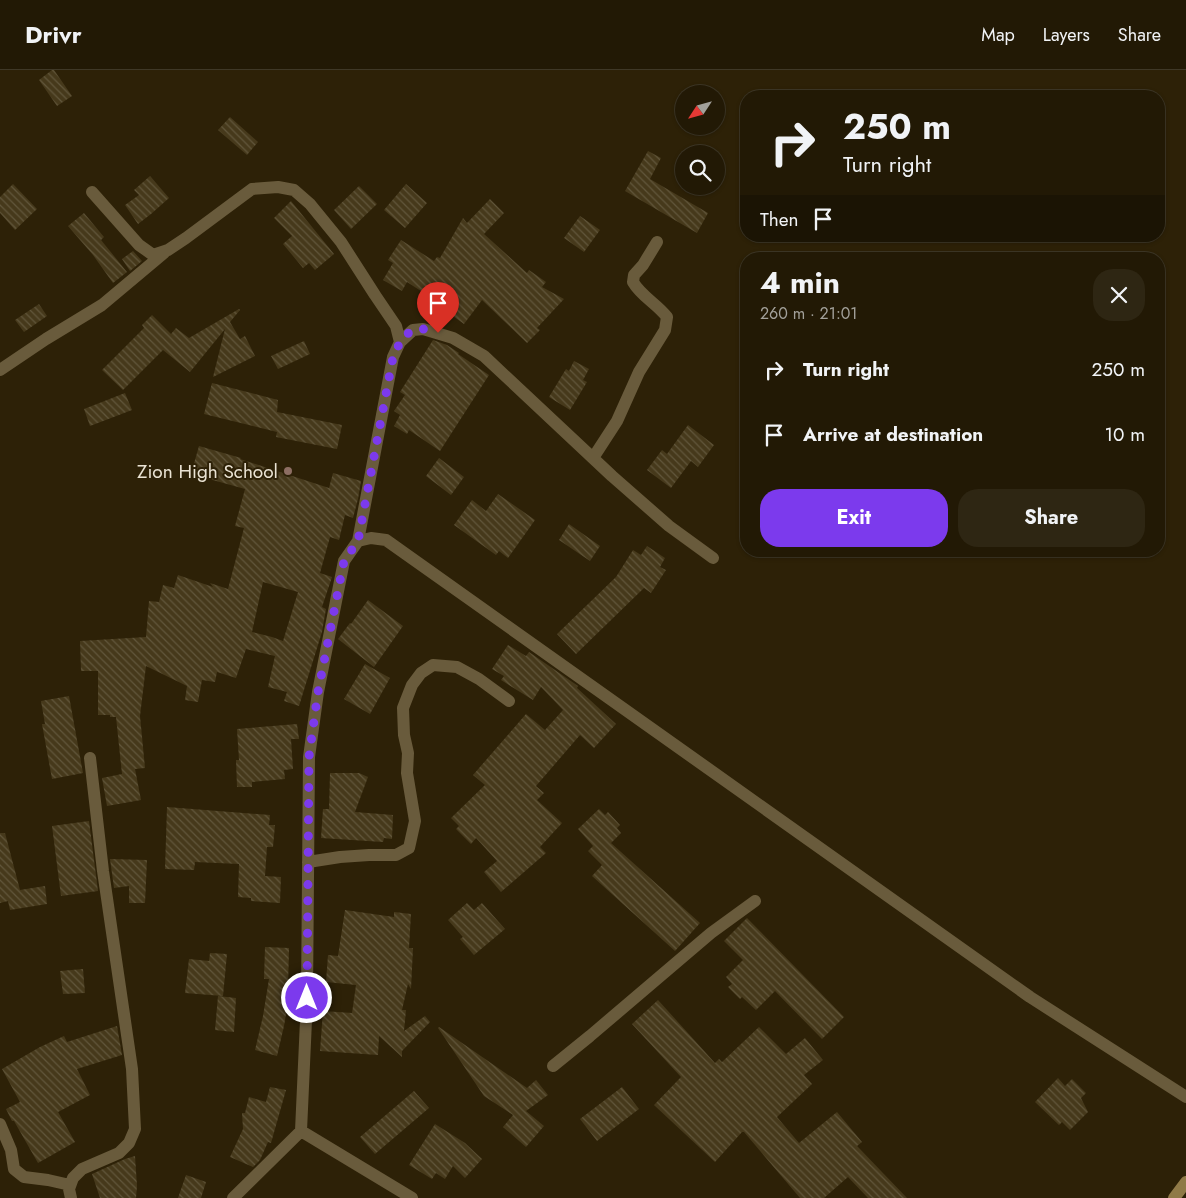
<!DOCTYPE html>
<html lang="en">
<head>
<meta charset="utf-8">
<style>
  body { margin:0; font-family:Jost,sans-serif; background:#2e2613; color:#f1f3f6; height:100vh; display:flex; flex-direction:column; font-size:19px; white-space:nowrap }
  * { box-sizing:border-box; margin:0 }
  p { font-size:16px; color:#a2a09a }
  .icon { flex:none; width:28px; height:28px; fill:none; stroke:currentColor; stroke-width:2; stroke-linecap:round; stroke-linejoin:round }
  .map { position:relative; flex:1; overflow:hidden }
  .panel { position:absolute; left:740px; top:182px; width:425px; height:305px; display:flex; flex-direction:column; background:#221905; border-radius:20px; box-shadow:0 1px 4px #0004,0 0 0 1px #3f3827 }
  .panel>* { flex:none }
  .top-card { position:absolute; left:740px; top:20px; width:425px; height:152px; border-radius:20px; box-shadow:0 1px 4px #0004,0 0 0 1px #3f3827; background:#221905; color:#f1f3f6; overflow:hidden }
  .needle { width:32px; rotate:234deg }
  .controls { position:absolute; left:675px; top:15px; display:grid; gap:10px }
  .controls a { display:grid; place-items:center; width:50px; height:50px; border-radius:50%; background:#221905; box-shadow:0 1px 4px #0004,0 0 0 1px #3f3827; font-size:25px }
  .pin { position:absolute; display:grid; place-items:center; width:42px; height:42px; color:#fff; margin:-51px -21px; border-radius:50% 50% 50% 0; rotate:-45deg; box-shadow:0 0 5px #0007 }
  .pin .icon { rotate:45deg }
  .me { position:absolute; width:55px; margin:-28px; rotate:0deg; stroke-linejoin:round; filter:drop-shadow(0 0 4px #0008) }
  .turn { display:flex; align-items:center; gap:18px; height:105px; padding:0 20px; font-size:22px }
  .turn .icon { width:65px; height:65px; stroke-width:2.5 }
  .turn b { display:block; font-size:35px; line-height:42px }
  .then { display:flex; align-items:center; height:48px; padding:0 20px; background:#0003; gap:10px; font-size:19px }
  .round { display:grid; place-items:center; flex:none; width:52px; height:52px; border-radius:20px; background:#2e2613 }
  .headline { display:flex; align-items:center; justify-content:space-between; height:85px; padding:0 20px }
  h1 { font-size:30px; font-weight:700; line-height:38px }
  .primary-button { display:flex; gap:10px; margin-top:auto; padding:10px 20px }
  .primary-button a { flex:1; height:58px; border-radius:20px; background:#7c3aed; color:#fff; font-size:20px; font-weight:700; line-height:58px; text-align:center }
  .primary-button a+a { background:#2e2613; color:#f1f3f6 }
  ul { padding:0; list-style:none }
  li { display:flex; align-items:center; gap:15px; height:65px; padding:0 20px }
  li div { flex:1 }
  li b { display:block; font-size:19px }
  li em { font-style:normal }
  header { display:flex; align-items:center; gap:30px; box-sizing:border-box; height:70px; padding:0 25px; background:#221905; border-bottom:1px solid #3f3827 }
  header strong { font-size:24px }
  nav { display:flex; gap:28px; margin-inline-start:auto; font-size:18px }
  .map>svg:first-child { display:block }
  .building { fill:url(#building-back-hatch); fill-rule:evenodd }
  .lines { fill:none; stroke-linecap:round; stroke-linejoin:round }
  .minor { stroke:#695b3c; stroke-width:12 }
  .secondary { stroke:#907a47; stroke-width:12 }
  .route { stroke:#7c3aed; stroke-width:9; stroke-dasharray:0 16.2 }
  .education-dot { fill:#8d6e63; stroke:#2d2107; stroke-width:2 }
  .labels { text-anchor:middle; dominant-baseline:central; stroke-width:4; stroke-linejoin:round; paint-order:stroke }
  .poi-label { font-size:19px; fill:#eae3d3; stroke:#2d2107; text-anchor:end }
</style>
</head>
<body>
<header>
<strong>Drivr</strong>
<nav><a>Map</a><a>Layers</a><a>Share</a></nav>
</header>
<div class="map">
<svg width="1186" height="1128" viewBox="0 0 1186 1128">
  <defs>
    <pattern id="building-back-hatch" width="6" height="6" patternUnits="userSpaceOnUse" patternTransform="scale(1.25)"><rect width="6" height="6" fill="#46391b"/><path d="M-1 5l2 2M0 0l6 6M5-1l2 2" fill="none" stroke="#61563b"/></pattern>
  </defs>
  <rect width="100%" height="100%" fill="#2d2107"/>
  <path class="building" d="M52,0H54L72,26L57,36L39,10Z
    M230,47L258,72L247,85L218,60Z
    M648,81L661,88L650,109L708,143L697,163L625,121Z
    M150,106L169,128L151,144L138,154L125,135L139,125L134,120Z
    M13,114L37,139L15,160L0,143V127Z
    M406,114L427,133L405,158L384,140Z
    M359,116L377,134L351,159L334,140Z
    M490,129L504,143L484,164L527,203L529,200L546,212L542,217L564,229L537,258L540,260L527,273L482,230L464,254L439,236L441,234L407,212L402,221L383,210L393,193L388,190L401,170L434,191L437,187L440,188L463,148L467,153Z
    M291,131L334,184L315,200L309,193L303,198L283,174L292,166L274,148Z
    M84,143L104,167L101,170L127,202L113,213L93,185L68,156Z
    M580,146L600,160L584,182L564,168Z
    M133,181L142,191L130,201L122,189Z
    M39,234L47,246L24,262L15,250Z
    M239,239L240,240L230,252L240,269L245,266L255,286L213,307L225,259L190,302L163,280L123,320L102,300L144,258L142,255L152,245L171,264L176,258L189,268Z
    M433,270L447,275L459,283L458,284L489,305L440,381L409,360L407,364L394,356L400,345L394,341L405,325L400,322Z
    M304,271L310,284L278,299L271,286Z
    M574,291L589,299L583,310L587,312L570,340L549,327L566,299L569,301Z
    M212,313L278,330L277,342L342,355L337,379L276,367L277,362L204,344Z
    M125,323L132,340L90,356L84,339Z
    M688,355L714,375L698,397L691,391L671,418L647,400L662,380L667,384Z
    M199,376L241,388L240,389L329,418L333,403L361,411L358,429L353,448L345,445L339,470L330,467L320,503L332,507L322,537L326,539L322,562L299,636L284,631L287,622L268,617L275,586L246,579L236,608L217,602L215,612L202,610L198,632L185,630L187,616L146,596L140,646L145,698L135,699L141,730L107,736L102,708L122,704L116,647H110V645H98V601H81L80,571L146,567L149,531L159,532L163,515L174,518L178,505L213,517L210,513L228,519L244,458L235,456L245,419L191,404ZM263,512L298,522L283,571L272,567L252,562Z
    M439,388L464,407L451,425L426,406Z
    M498,424L535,450L508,488L499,481L496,485L454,455L472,430L486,441Z
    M569,454L600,476L590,491L559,470Z
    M647,476L665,488L660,497L666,500L651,523L644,518L576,584L557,564L616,507L633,480L641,485Z
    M368,530L403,556L374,597L338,569L350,553L351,554Z
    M508,575L526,586L529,582L578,616L577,618L616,654L594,678L580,665L536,716L544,723L537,730L562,753L540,777L546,783L501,822L484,802L497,791L476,768L471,774L456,759L459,756L451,748L485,715L473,705L526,644L545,660L563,640L541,617L533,630L501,610L504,606L492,599Z
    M365,594L390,608L370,644L344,629Z
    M69,626L83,703L52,709L42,654H45L41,631Z
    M297,654L299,669H291L293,699L284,700L285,709L252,712V717H237L236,690H239L237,659Z
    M330,703H359L368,707L355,742L393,745L392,769L384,768L383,772L321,768L323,739H329Z
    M167,737L270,745L269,755H275L273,777H267L265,806L281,807L280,833L251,831V828L238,827L239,794L195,792L194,800L165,799Z
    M599,739L605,745L608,742L620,755L617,758L621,763L611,773L700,853L675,881L592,806L602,795L588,781L593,776L578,759Z
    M89,751L98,821L61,826L52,756Z
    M0,763H5L20,820L45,816L47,834L10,840L8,831L0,833Z
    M110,789L147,790L145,833H129V816L114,818Z
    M467,833L474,840L482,833L505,859L474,885L460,869L463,867L448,850Z
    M345,840L394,847V842L411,844L409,878H413L411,919L408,914L402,940H406L404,961L425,946L430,952L402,981V987L379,966L378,985L320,981L323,941L352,943L356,915L326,912L328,885L338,886Z
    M747,848L844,947L822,969L775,921L756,940L742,927L740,929L728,917L732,914L726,907L743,890L724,871Z
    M265,877L289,878L288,920H290L284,956L277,986L255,980L263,946L269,909H264Z
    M210,883L227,884L223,926L185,923L189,889L209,891Z
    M83,899L85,923L63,924L60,901Z
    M218,926L236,928L234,962L215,960Z
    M658,930L715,993L719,989L722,992L759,957L786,984L805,968L823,990L804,1005L812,1014L777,1047L799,1073L837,1042L862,1072L857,1076L907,1128H868L848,1107L824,1128H800L744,1062H742L715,1092L654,1035L681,1007L632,954Z
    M117,956L122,985L77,999L90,1025L58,1042L75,1072L38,1093L14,1051H12L6,1039L20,1032L2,999L40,977L64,966L67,972Z
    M439,957L527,1018L536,1010L548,1025L526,1041L544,1056L526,1077L503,1057L513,1045L484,1026L438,958Z
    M1058,1008L1065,1016L1072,1009L1086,1023L1081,1028L1088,1042L1070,1060L1062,1052L1059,1055L1035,1032Z
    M270,1017L286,1020L271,1073L268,1072L260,1090L253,1097L230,1087L243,1059L242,1043H245L249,1027L266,1032Z
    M622,1017L639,1039L597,1071L580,1049Z
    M414,1021L429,1038L375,1084L360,1067Z
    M435,1054L465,1073L482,1089L465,1108L453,1096L445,1109L436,1103L432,1109L409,1095Z
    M135,1086L137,1116L136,1128H100L92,1104L125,1089Z
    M186,1105L206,1112L201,1128H178Z"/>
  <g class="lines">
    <path class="minor" d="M92,122L139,175L153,185L168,180L186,168L252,119L278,117L294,120L310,134L341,172L375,225L396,256L400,272
      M0,300L46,269L102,235L164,183
      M593,388L617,351L639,302L665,260L667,247C657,234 641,226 633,212L634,205L643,195L657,172
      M358,471L393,287L400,272L413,260L423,259L453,268L484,286L612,406L669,456L713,488
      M308,792L340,787L369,785H396L409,778L415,751L407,703L408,683L404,665L403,638L412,615L421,603L433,595L457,597L479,609L509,631
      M553,996L590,966L711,863L755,831
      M0,1054L11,1080L14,1099L24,1107L48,1110L70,1115
      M301,1061L412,1128
      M71,1128L69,1119L73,1108L82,1099L119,1083L129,1073L135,1059L132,999L103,801L90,688
      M233,1128L301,1061L307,928L309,687L318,622L344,491L358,471L371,468L386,470L1030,927L1186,1027"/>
    <path class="secondary" d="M1174,1128L1186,1112"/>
  </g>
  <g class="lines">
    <path class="route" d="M307,928L309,687L318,622L344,491L358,471L393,287C398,275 407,257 422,259C427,259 433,262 438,263"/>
  </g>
  <circle class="education-dot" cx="288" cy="401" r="5"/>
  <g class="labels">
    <g class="poi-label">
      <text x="278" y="401">Zion High School</text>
    </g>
  </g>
</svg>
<div class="controls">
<a><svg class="needle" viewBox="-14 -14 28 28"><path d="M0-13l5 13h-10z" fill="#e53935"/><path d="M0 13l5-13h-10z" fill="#a2a09a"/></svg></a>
<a><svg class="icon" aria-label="search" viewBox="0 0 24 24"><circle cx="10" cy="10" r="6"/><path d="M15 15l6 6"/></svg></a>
</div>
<div class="pin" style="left:438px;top:263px;background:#d93025"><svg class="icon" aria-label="arrive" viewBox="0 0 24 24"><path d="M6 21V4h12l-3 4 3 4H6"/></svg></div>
<svg class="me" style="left:307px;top:928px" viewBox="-20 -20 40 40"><circle r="17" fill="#7c3aed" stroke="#fff" stroke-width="3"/><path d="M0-11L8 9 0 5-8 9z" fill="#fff"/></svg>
<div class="top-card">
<div class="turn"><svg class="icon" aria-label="right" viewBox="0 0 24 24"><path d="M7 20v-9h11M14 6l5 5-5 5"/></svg><div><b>250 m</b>Turn right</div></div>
<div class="then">Then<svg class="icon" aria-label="arrive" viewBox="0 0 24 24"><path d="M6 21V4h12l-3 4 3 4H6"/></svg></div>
</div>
<section class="panel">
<div class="headline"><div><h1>4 min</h1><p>260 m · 21:01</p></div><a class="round"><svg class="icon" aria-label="close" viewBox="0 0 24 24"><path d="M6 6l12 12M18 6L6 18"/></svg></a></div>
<ul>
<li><svg class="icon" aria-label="right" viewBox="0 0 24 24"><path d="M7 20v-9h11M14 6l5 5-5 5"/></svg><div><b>Turn right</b></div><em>250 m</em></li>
<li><svg class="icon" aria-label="arrive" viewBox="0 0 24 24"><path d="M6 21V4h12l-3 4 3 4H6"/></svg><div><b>Arrive at destination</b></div><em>10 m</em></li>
</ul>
<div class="primary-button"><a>Exit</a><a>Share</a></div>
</section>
</div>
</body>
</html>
